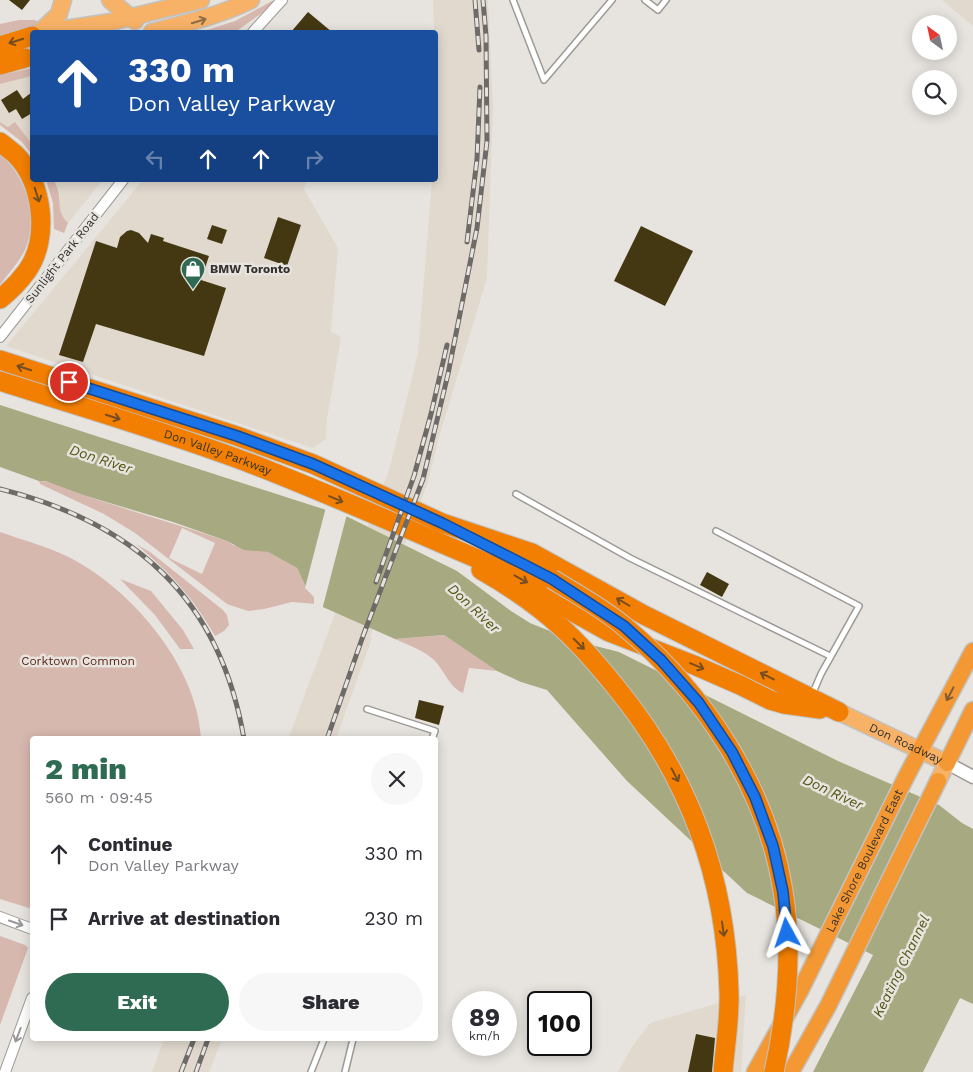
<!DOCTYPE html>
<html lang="en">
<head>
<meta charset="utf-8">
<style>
  body { margin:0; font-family:"Work Sans",sans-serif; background:#f7f7f7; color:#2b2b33; height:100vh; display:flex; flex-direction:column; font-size:19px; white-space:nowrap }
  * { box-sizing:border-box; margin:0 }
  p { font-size:16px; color:#7c7c81 }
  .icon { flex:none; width:28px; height:28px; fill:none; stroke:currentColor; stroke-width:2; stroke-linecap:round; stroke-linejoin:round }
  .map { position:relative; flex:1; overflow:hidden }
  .panel { position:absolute; left:30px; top:736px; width:408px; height:305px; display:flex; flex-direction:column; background:#fff; border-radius:5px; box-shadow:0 2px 12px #0003 }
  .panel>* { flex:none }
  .guide { position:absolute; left:30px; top:30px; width:408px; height:152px; border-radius:5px; box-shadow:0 2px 12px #0003; background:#1a4fa0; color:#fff; overflow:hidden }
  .needle { width:32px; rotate:327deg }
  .controls { position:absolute; left:912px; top:15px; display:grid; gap:10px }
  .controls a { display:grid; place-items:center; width:45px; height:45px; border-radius:50%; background:#fff; box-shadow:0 2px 12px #0003; font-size:25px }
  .speed { position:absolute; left:452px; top:991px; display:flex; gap:10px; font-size:25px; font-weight:700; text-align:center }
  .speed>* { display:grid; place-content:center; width:65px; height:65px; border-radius:50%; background:#fff; box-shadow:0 2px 12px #0003; line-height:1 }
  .speed small { font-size:12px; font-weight:400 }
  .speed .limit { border:2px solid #111; border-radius:8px; background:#fff; color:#111 }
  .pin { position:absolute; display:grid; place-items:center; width:42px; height:42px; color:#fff; margin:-21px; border:2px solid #fff; border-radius:50%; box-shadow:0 1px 5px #0007 }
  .me { position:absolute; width:55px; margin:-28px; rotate:355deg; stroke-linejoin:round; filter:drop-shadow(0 0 4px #0008) }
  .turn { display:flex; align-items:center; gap:18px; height:105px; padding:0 15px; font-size:22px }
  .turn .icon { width:65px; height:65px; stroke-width:2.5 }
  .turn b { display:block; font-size:35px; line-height:42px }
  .lanes { display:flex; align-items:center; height:48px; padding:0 15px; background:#0003; justify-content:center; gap:25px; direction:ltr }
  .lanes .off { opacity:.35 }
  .round { display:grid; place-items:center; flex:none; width:52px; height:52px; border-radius:26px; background:#f7f7f7 }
  .headline { display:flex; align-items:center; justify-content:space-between; height:85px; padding:0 15px }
  h1 { font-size:30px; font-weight:800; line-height:38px; color:#2f6a53 }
  .primary-button { display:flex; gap:10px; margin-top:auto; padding:10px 15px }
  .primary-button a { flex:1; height:58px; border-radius:30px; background:#2f6a53; color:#fff; font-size:20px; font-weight:800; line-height:58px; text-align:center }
  .primary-button a+a { background:#f7f7f7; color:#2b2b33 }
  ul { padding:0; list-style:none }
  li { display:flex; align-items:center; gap:15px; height:65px; padding:0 15px }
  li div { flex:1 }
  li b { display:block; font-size:19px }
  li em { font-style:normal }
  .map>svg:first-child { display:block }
  .built { fill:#e1d9ce }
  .green { fill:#d7b8af; fill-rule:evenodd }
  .water { fill:#a7a981 }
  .pier { fill:#e7e4df }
  .building { fill:#433812 }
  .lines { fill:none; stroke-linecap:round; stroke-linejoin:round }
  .service-casing { stroke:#9d9a96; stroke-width:8 }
  .minor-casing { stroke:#9d9a96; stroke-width:12 }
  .tertiary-casing { stroke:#9d9a96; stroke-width:15 }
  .primary-casing { stroke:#c2c2c1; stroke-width:19 }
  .trunk-casing { stroke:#c2c2c1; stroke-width:19 }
  .motorway-casing { stroke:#c2c2c1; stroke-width:21 }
  .service { stroke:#fff; stroke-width:5 }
  .minor { stroke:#fff; stroke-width:10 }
  .tertiary { stroke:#fff; stroke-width:12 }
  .primary { stroke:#f7b267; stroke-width:16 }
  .trunk { stroke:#f49834; stroke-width:16 }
  .motorway { stroke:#f27f02; stroke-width:19 }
  .rail-casing { stroke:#6d6a68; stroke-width:5 }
  .rail { stroke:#e7e4df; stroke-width:3; stroke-dasharray:9; stroke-linecap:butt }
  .motorway-bridge-casing { stroke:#c2c2c1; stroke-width:21; stroke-linecap:butt }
  .motorway-bridge { stroke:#f27f02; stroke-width:19 }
  .oneway { stroke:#8c6c49 }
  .oneway2 { stroke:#764d21 }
  .oneway3 { stroke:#815b32 }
  .oneway4 { stroke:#9a9898 }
  .route-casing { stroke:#114b97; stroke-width:12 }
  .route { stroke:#1a73e8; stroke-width:9 }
  .labels { text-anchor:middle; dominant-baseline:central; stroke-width:5; stroke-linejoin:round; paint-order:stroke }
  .street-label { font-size:12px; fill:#343231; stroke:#e7e4df }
  .poi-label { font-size:12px; font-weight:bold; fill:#343231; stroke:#e7e4df; text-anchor:start }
  .park-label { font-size:12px; fill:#5b2414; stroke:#e7e4df }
  .water-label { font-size:14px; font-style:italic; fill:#535410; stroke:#e7e4df }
</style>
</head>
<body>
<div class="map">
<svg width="973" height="1072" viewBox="0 0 973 1072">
  <rect width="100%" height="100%" fill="#e7e4df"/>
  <path class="built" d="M433,0H488L493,108L487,278L440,434L428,482L370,637L372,638L336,739H288L390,467L418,353L432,180H435L436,86Z
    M942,0H973V26Z
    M32,76V144L15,123L8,127L0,122V84Z
    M54,180H103L68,223L61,215L59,203L60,195Z
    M143,180H307L304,189L338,248L331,332L341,337L327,419L326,439L313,448L6,346Z
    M746,995L741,1072H618L631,1048L650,1023Z
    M164,1039H222L209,1072H152Z"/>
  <path class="green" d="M272,1L273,2L262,13L235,32H201L235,21Z
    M19,20H35L39,22L36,27L0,37V24Z
    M32,68V76L0,84V75Z
    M0,122L8,127L15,122L32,144V155L22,142L0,125Z
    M0,154C26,176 39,217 25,250C19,262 8,274 0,285Z
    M46,180H54C56,185 59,191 59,196C60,208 59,214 68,223L64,233L54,229L53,203Z
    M39,481C54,480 69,490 83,495C131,511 179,525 227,541L233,545L268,552L297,568L305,585L317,596L316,604L292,602L264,609L248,611L227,604L135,533L104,514L40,484ZM182,528L215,543L202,574L169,558Z
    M0,532C20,539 42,545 62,554C127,583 198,665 201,739H32V909L0,899Z
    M136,544L150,552L223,610L227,615L229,625L224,631L215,636C192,596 171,574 136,544Z
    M120,579L151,591L183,630L194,649H180L155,615Z
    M444,635L497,671L469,668L463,693C450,688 444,670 434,660C423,650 408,645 395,639Z
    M0,936L25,945L28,948L0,1025Z"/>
  <path class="water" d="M0,405L348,517L457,571L511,611L530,623L572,640L619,652L838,761L939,805L962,823L973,829V1004L960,998L923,1072H813L873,955L747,893L627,781L547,690L521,682L497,671L444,635L395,639L316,604L317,596L305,585L297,568L268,552L244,550L227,541L173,522L83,495L46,481H39L0,467Z"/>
  <path class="pier" d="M326,507L347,514L322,610L314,606V597L305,588Z"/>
  <path class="building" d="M9,0H30L22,10Z
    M308,12L332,32H291Z
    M17,90L23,99L32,92V113L22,119L16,109L9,113L1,100Z
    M278,217L301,225L287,266L264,258Z
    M212,225L227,230L222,244L207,239Z
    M641,226L693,251L665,306L614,281Z
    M131,230L139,233L148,243L151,234L164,238L163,241L209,256L201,280L226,288L204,356L96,324L83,362L59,355L96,241L117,248L120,237L127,231Z
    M707,572L729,584L722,597L700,585Z
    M419,700L444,706L439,725L415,718Z
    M696,1034L715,1038L712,1072H688Z"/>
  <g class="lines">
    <defs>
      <path id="service" d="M513,0L544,80L612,0
        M645,0L658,10L666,0
        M516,494L630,558L830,656
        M716,531L859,606L821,674L812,695
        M367,709L435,731L432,739
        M311,1072L324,1039
        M345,1072L353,1039"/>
      <path id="minor" d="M253,32L282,0
        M0,337L123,180
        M0,917L32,929
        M5,1072L32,998"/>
      <path id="tertiary" d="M947,763L973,777"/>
      <g id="primary">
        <path d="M110,0L135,21"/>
        <path d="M40,32L59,14L63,0"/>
        <path d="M45,32L111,22L201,0"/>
        <path d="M152,32C186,23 219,16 251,0"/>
        <path id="s1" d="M839,712L947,763L938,781"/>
      </g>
      <g id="trunk">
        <path d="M947,763L973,710"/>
        <path id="s2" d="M755,1072L800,991L907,775L973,651"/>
        <path d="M791,1072L828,1006L938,781"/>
      </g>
      <g id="motorway">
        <path d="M0,46L32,36"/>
        <path d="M0,65L25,58"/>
        <path d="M0,142C5,146 10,150 15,154C43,182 50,238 27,271C19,282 10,291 0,299"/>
        <path d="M0,360L237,436L313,464L442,523L532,553L644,615L839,712"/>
        <path id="s3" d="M0,381C84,408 170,433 252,464C340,498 425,537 511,573L536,587L573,612L609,632L694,665L742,686L770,700L784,704L820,709"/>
        <path d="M501,553L552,579"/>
        <path d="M481,570C509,586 537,605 561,627C581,645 598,665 615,686C689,776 726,876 729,993C730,1019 725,1046 723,1072"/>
      </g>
    </defs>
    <use href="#service" class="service-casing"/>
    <use href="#minor" class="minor-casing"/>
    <use href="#tertiary" class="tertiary-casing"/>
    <use href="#primary" class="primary-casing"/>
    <use href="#trunk" class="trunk-casing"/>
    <use href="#motorway" class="motorway-casing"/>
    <use href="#service" class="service"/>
    <use href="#minor" class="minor"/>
    <use href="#tertiary" class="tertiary"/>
    <use href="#primary" class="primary"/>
    <use href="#trunk" class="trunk"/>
    <use href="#motorway" class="motorway"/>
    <defs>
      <path id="rail" d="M475,0L479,50
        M467,242L477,159L480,87
        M0,489C135,523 220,598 244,739
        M376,582L414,476L431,414L447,345
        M327,739L363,636L423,479L448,374L477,228L487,141L486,36L483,0
        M181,1072L194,1039
        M196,1072L208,1039"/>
    </defs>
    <use href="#rail" class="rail-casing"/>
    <use href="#rail" class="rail"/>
    <defs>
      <path id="motorway-bridge" d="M552,579C576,594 603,608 625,627C704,693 767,788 783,891C793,951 787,1013 774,1072"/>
    </defs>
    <use href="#motorway-bridge" class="motorway-bridge-casing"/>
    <use href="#motorway-bridge" class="motorway-bridge"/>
  </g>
  <defs><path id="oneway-shaft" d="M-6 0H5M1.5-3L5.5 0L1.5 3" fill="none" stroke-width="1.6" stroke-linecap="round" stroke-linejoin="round" transform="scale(1.25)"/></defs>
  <use class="oneway" href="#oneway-shaft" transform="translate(199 21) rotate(-17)"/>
  <g class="oneway2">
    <use href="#oneway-shaft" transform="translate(16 41) rotate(162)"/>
    <use href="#oneway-shaft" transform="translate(37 195) rotate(72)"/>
    <use href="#oneway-shaft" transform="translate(24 368) rotate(-162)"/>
    <use href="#oneway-shaft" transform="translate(113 417) rotate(18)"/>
    <use href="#oneway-shaft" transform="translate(336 499) rotate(23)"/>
    <use href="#oneway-shaft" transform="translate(521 579) rotate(29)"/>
    <use href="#oneway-shaft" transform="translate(623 602) rotate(-150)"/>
    <use href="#oneway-shaft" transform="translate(579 644) rotate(45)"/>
    <use href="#oneway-shaft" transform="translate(697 666) rotate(23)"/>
    <use href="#oneway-shaft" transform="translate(767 676) rotate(-153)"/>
    <use href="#oneway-shaft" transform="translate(675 775) rotate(62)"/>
    <use href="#oneway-shaft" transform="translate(723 929) rotate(82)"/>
  </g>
  <use class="oneway3" href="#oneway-shaft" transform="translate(950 694) rotate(118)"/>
  <g class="oneway4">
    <use href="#oneway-shaft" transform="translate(16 923) rotate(19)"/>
    <use href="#oneway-shaft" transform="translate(18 1035) rotate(111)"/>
  </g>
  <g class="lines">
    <defs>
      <path id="route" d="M69,382L237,436L313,464L442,523L521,563L552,579L624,626L661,660L699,703L732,752L755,797L773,846L783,892L787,933"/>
    </defs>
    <use href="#route" class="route-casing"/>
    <use href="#route" class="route"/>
  </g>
  <defs>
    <symbol id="shop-pin" viewBox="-11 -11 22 30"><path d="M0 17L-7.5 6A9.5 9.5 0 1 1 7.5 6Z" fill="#2f6a53" stroke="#e7e4df"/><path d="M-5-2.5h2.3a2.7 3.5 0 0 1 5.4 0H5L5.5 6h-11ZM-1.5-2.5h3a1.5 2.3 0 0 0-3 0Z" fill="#fff"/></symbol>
  </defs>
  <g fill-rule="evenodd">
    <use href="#shop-pin" x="179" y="255" width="28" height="38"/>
  </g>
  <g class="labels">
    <g class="street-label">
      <text transform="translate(62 258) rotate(-52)">Sunlight Park Road</text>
      <text stroke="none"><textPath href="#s3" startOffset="229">Don Valley Parkway</textPath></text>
      <text stroke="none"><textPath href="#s1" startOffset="74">Don Roadway</textPath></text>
      <text stroke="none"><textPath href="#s2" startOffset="238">Lake Shore Boulevard East</textPath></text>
    </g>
    <g class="poi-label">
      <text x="210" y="269">BMW Toronto</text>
    </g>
    <g class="park-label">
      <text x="78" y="661">Corktown Common</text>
    </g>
    <g class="water-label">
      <text transform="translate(101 459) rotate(18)">Don River</text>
      <text transform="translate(474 608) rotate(43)">Don River</text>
      <text transform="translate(833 792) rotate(25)">Don River</text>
      <text transform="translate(901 966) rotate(-64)">Keating Channel</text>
    </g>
  </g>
</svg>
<div class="controls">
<a><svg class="needle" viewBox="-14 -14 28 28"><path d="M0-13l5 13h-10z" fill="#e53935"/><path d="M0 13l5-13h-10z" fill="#7c7c81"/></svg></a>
<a><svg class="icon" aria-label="search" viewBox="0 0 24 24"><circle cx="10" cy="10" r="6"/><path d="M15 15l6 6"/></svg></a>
</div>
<div class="speed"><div>89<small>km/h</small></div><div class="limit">100</div></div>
<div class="pin" style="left:69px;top:382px;background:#d93025"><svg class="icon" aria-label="arrive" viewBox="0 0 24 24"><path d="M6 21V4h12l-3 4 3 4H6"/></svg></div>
<svg class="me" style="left:787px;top:933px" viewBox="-20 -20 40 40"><path d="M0-17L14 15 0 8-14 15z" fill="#1a73e8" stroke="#fff" stroke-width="4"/></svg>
<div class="guide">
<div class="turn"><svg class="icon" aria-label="ahead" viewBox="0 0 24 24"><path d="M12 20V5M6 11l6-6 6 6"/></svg><div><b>330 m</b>Don Valley Parkway</div></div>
<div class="lanes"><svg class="icon off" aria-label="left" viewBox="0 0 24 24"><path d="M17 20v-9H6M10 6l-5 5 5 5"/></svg><svg class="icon" aria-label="ahead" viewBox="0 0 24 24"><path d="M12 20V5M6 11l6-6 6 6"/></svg><svg class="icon" aria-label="ahead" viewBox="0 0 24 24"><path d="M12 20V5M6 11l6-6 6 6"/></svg><svg class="icon off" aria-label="right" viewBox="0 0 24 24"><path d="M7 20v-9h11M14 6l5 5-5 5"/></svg></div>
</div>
<section class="panel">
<div class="headline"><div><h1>2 min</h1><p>560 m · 09:45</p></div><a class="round"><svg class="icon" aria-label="close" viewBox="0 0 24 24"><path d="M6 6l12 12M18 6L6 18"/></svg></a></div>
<ul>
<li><svg class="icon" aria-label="ahead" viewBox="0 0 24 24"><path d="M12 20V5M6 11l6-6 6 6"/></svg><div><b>Continue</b><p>Don Valley Parkway</p></div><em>330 m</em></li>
<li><svg class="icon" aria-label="arrive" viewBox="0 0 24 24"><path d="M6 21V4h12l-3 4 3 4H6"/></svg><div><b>Arrive at destination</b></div><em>230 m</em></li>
</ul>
<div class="primary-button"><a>Exit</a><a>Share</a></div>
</section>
</div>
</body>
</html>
